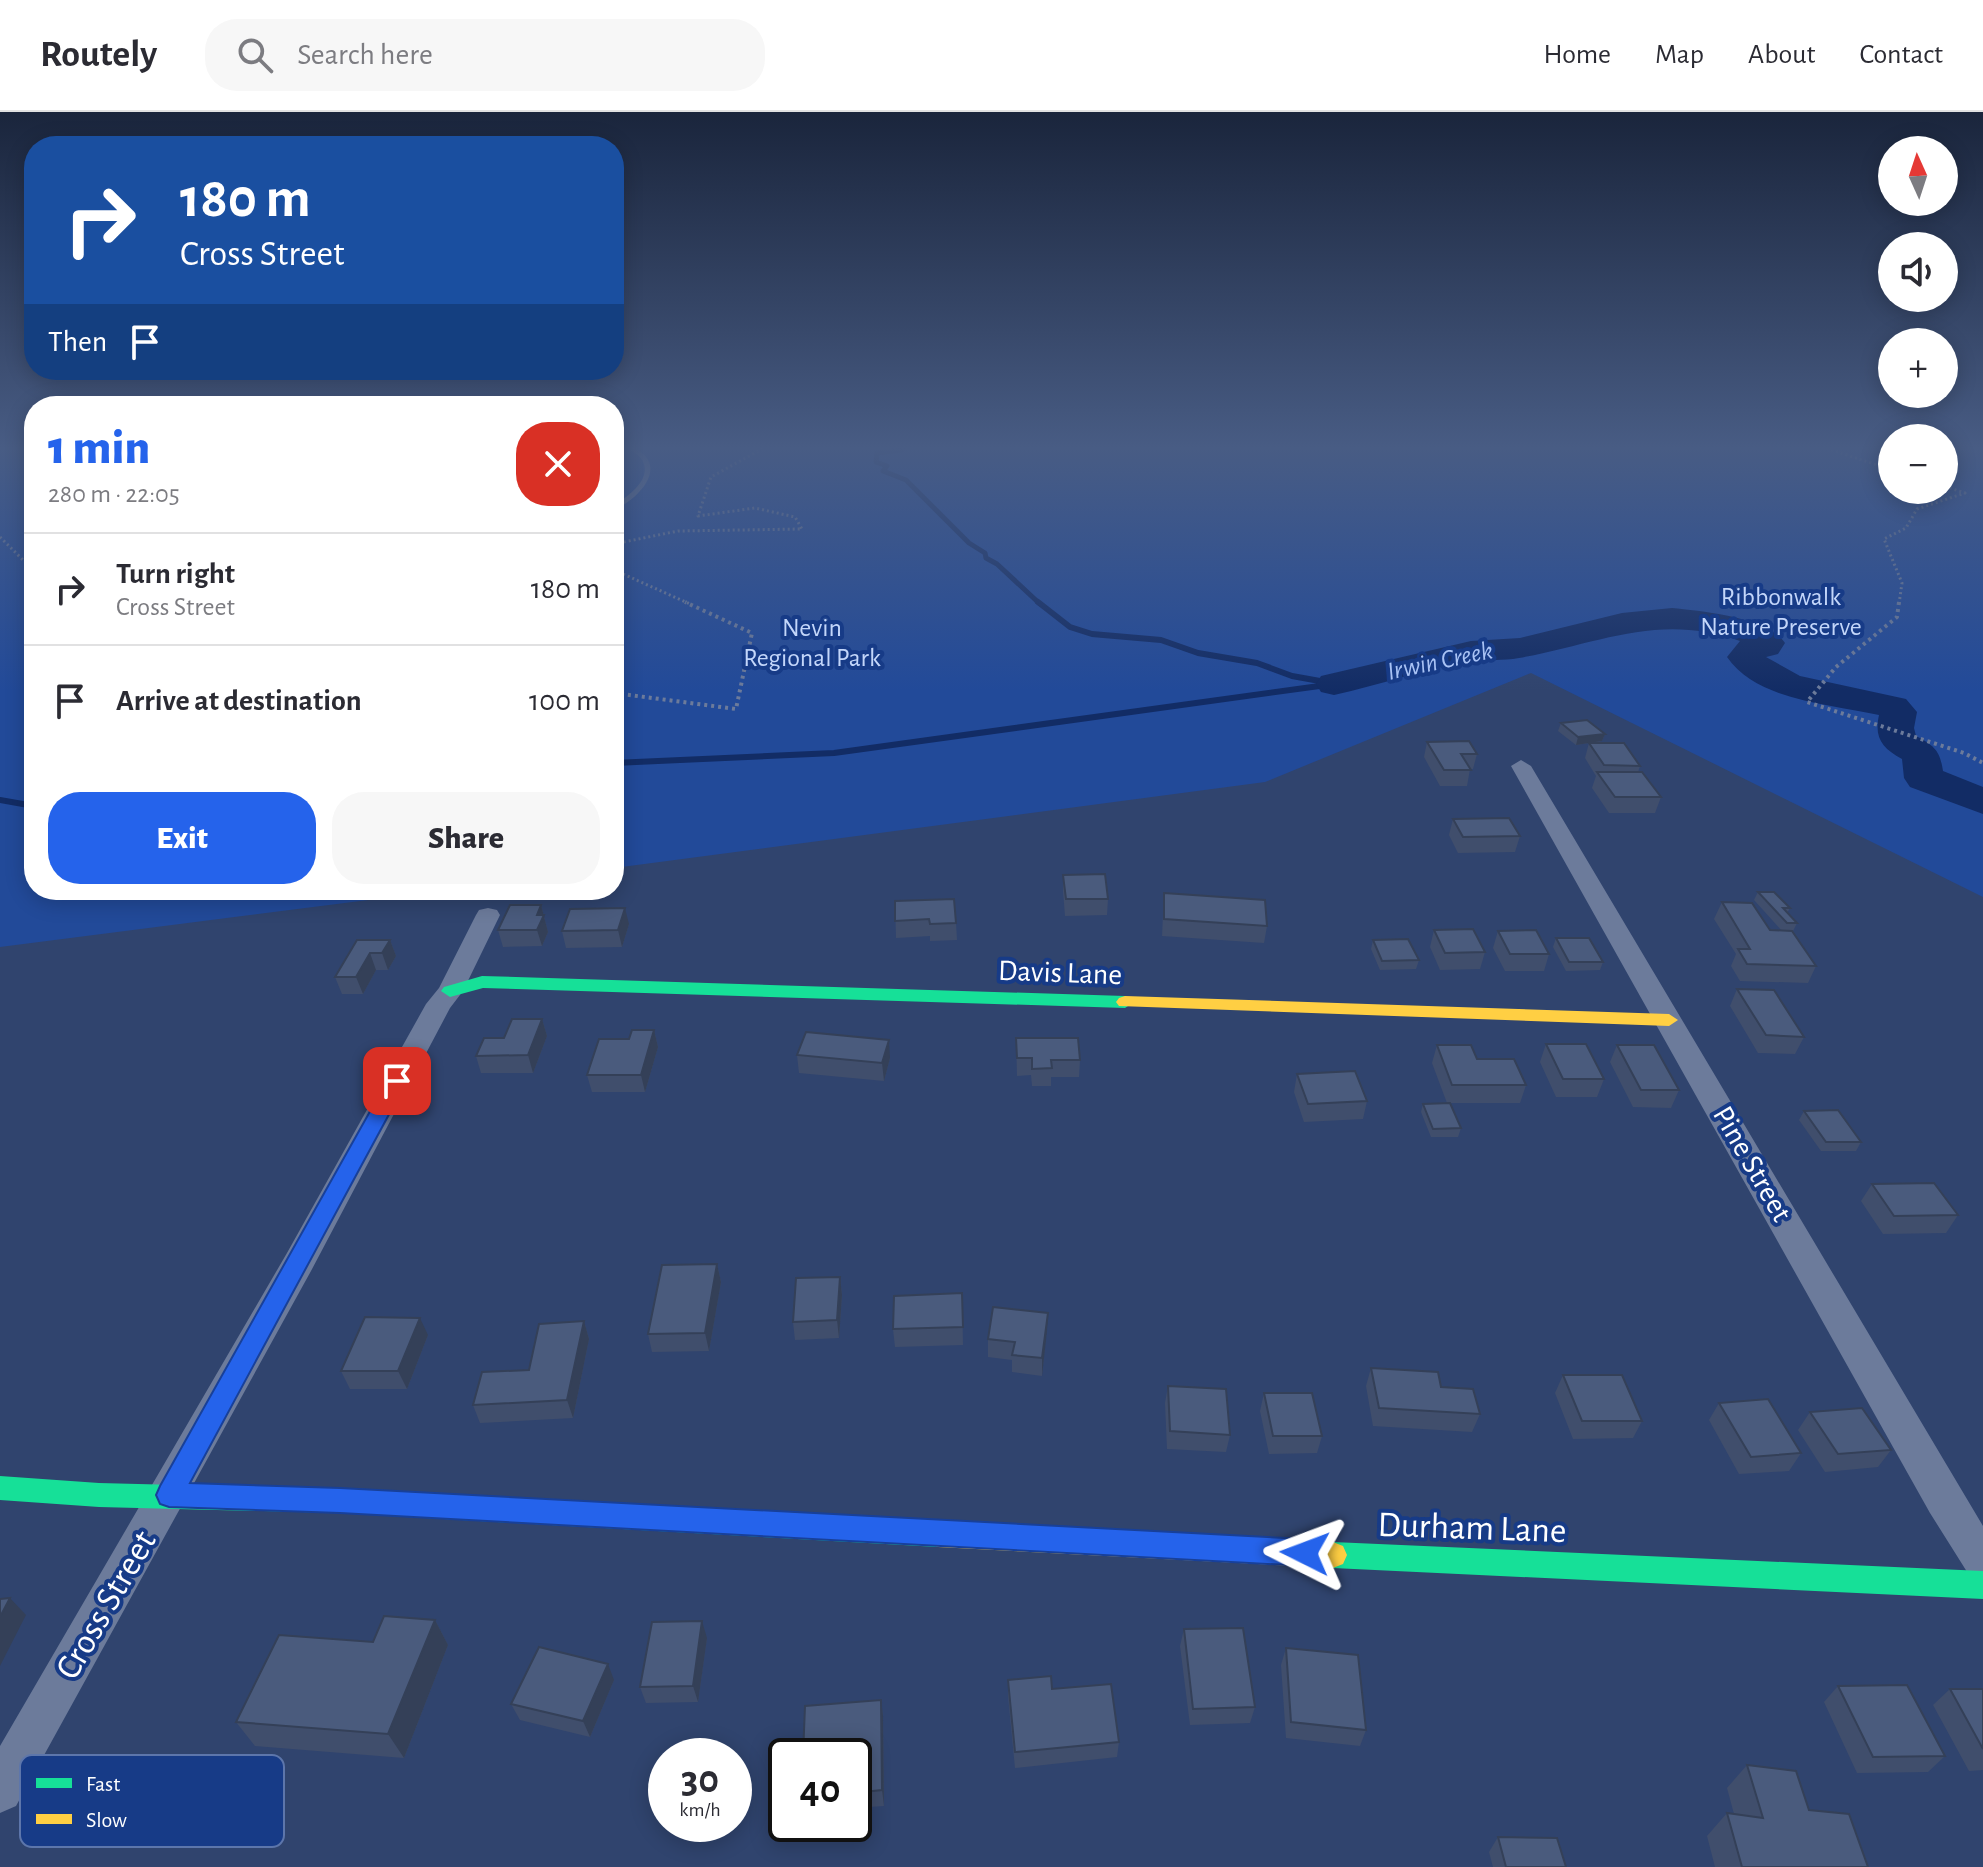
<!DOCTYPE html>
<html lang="en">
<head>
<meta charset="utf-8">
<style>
  body { margin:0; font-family:"Alegreya Sans",sans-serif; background:#f7f7f7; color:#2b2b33; height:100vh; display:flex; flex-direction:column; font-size:30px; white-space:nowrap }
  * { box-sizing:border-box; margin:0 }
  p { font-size:26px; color:#7c7c81 }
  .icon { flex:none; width:44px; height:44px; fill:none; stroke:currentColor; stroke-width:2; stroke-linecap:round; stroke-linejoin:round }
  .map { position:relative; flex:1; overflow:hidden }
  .sheet { position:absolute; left:24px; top:284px; width:600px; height:504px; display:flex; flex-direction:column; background:#fff; border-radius:32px; box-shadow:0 4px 20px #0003 }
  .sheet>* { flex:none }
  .top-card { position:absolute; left:24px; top:24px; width:600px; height:244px; border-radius:32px; box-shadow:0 4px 20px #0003; background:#1a4fa0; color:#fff; overflow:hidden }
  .needle { width:52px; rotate:357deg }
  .tools { position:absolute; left:1878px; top:24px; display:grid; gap:16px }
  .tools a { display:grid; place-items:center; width:80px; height:80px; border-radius:50%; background:#fff; box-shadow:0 4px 20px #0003; font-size:40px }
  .speed { position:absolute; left:648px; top:1626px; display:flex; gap:16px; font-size:40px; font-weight:700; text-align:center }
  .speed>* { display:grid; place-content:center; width:104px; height:104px; border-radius:50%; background:#fff; box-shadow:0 4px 20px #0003; line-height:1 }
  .speed small { font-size:20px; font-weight:400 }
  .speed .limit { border:4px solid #111; border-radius:12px; background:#fff; color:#111 }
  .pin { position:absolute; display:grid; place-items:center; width:68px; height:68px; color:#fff; margin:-34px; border-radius:16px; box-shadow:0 4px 12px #0006 }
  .me { position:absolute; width:88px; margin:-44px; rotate:273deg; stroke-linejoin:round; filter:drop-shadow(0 0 6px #0008) }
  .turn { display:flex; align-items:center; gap:28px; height:168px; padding:0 24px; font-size:36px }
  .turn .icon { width:104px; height:104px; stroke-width:2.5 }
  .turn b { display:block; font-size:56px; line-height:68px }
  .then { display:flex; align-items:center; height:76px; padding:0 24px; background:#0003; gap:16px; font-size:30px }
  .round { display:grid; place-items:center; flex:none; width:84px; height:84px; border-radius:32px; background:#f7f7f7 }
  .summary { display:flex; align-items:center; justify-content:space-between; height:136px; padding:0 24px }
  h1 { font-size:48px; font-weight:800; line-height:60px; color:#2563eb }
  .cta { display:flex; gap:16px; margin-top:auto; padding:16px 24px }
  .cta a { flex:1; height:92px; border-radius:32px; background:#2563eb; color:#fff; font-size:32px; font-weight:800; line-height:92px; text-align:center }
  .cta a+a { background:#f7f7f7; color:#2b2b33 }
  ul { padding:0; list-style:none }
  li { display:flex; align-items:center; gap:24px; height:112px; padding:0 24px; border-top:2px solid #e1e1e2 }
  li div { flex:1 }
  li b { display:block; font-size:30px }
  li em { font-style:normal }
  header { display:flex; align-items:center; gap:48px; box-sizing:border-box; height:112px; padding:0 40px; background:#fff; border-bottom:2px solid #e1e1e2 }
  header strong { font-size:38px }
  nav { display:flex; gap:44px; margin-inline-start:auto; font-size:28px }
  .search { width:560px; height:72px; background:#f7f7f7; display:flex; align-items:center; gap:20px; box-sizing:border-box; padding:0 28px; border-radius:32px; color:#7c7c81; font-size:30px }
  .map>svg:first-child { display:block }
  .green { fill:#224a99 }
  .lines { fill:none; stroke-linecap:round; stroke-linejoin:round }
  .stream-far1 { stroke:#122c65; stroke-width:5 }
  .stream { stroke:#122c65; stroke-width:6 }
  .river { fill:#122c65; fill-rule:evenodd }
  .path-far1 { stroke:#6c7b9b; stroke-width:3; stroke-dasharray:2 3; stroke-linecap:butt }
  .path { stroke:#6c7b9b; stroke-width:4; stroke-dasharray:3 4; stroke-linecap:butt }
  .lane { fill:#6c7b9b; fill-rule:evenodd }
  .street { fill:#6c7b9b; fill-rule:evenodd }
  .fast { fill:#16e098; fill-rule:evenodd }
  .slow { fill:#ffcf43; fill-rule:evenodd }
  .wall { fill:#404e6c }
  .shaded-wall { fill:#344058 }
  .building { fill:#4a5b7d; stroke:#344058; stroke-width:2 }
  .route { fill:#2563eb; stroke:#184099; stroke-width:2 }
  .labels { text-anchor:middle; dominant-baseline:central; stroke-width:8; stroke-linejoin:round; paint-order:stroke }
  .far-park-label { font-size:26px; fill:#c3d6fa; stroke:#173b87 }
  .far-water-label { font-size:26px; font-style:italic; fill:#a9c3f5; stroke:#173b87 }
  .street-label { font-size:30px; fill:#fff; stroke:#173b87 }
  .near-street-label { font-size:36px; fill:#fff; stroke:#173b87 }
  .key { fill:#173b87; stroke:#5d76ab; stroke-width:2 }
  .key-label { font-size:22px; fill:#fff }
</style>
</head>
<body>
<header>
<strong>Routely</strong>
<div class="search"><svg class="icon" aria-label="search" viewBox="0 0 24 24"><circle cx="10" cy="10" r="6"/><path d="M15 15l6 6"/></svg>Search here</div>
<nav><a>Home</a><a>Map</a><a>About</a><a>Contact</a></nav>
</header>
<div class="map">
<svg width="1983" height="1755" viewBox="0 0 1983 1755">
  <rect width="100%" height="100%" fill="#30446e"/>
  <path class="green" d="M0,333H34V778H447L0,835Z
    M614,333H1892V378H1944V333H1983V785L1531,561L1265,670L614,756Z"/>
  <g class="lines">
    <path class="stream-far1" d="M906,333L901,338L877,341L876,350L887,354L883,359L906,368L969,431L985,441L986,446L997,452L1040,492"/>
    <path class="stream" d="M1038,490L1070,515L1092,522L1161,528L1198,541L1257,551L1292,564L1331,571
      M614,651L834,641L1334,572
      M0,688L34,694"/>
    <path class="river" d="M1672,496C1702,499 1767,505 1785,531L1778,542L1766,545L1800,564L1906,587L1917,600L1914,616L1916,624C1935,634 1940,639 1943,659L1983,675V702L1910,675L1904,666L1902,647C1882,636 1874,626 1879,603C1831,592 1757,589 1727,545L1740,529C1659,500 1598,532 1519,546C1503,549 1487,547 1470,549C1424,557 1380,573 1334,583L1321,580L1316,572L1321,564L1471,529L1520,526L1622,501Z"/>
    <path class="path-far1" d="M1817,333L1892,358
      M0,337L2,333
      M0,425L34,459
      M614,432L678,419L802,417L795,405L755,396L698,404L711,365L769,333
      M614,458L690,492
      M1899,492L1902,471L1884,427L1906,416L1917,397L1965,381L1944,374"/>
    <path class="path" d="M1899,490L1897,505L1836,555L1807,590L1964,641L1983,651
      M614,581L736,597L752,521L685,490"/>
    <path class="lane" d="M623,333C631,333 635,335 641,340C667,360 633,390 614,398V393C628,385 656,365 640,345C636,341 628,337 623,333Z
      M34,352V386L31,384L28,372L31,354Z"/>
    <path class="street" d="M1521,648L1531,654L1983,1414V1468L1969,1463L1930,1401L1511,654Z
      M488,796L497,798L500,803L463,879L450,896L311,1159L16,1694L0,1701V1634L287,1141L426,892L439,876L476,803L479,798Z"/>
    <path class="fast" d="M482,864L1125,884L1134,890L1125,896L483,876L450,885L441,879L444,875Z
      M0,1364L99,1371L340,1377L938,1409L948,1413L952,1422L948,1431L938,1435L340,1401L99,1395L0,1388Z
      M1333,1430L1983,1459V1487L1333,1456L1323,1452L1319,1443L1323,1434Z"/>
    <path class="slow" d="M1125,884L1669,902L1678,908L1669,914L1119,894L1116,890L1119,886Z
      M938,1409L1333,1430L1343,1434L1347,1443L1343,1452L1333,1456L938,1435L928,1431L924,1422L928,1413Z"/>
  </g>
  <path class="wall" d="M1561,611L1605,622L1602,629L1592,631L1640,654L1638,660L1661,685L1655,701H1609L1592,676L1596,664L1585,646L1589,631L1576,633L1558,619Z
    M1427,630L1477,642L1473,657H1470L1467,674H1440L1424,645Z
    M1453,707L1520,724L1515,740L1458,741L1449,723Z
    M1063,763L1108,787L1107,803L1065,804L1063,779Z
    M1758,780L1790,796L1787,801L1797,811L1793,819L1816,854L1808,871L1740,869L1731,854L1736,842L1714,807L1722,790L1770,818L1782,819L1754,788Z
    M1164,781L1267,814L1264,831L1162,824Z
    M895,789L956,811L957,828L930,829V824L896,826Z
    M541,793L548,820L542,834L503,835L498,818Z
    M629,812L622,835L566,836L562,819Z
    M1434,818L1485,840L1480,857L1440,858L1430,835Z
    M1498,819L1549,842L1544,859H1505L1493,836Z
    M1556,826L1603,850L1600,858L1566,859L1553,835Z
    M390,828L396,844L388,858H376L363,882H342L335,865Z
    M1373,828L1419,848L1416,857L1380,858L1371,837Z
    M1737,877L1804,925L1795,942L1758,941L1730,894Z
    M542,907L547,924L533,961H481L476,944L504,926Z
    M654,918L658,935L645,980H592L587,963L629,927Z
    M1016,926L1080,948L1079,965H1051V974H1032L1031,963L1017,964Z
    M1546,932L1604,967L1597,985H1556L1540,950Z
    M1437,933L1477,947L1526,973L1520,991H1447L1432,951Z
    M1617,933L1679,978L1671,996L1633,995L1610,950Z
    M797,943L890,946L884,969L799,961Z
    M1297,962L1367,989L1363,1007L1304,1010L1294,980Z
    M1423,992L1461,1016L1458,1025H1431L1421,1000Z
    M1804,999L1861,1030L1856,1039H1821L1799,1008Z
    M1872,1072L1958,1103L1946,1121L1883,1122L1861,1089Z
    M717,1152L721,1170L709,1239L652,1240L648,1222Z
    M840,1165L842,1183L839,1226L795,1228L793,1210Z
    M962,1181L963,1233L895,1235L893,1217Z
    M1048,1201L1042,1264L1012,1260V1248L988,1245V1227Z
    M584,1209L589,1227L573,1306L480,1311L473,1293L529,1258Z
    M428,1223L407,1277H350L341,1259Z
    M1371,1256L1480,1302L1472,1320L1373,1314L1366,1274Z
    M1563,1263L1642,1309L1633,1326L1573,1327L1555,1281Z
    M1168,1274L1230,1323L1226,1340L1167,1337L1165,1291Z
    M1264,1281L1322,1324L1317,1341L1269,1342L1260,1299Z
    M1719,1291L1801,1341L1789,1359L1739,1362L1709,1308Z
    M1810,1300L1891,1338L1878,1355L1825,1360L1798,1318Z
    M435,1508L448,1533L404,1646L255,1634L236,1610L373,1530Z
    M1184,1517L1255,1595L1250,1611L1190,1613L1180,1534Z
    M707,1526L698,1590L646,1591L640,1575Z
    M1286,1536L1366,1618L1360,1634L1286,1626L1281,1553Z
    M614,1568L590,1625L520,1608L511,1592Z
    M1008,1568L1052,1577L1119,1630L1117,1645L1015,1656L1008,1584Z
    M1838,1574L1945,1644L1928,1660L1857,1661L1824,1590Z
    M1950,1577H1983V1658L1969,1659L1933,1593Z
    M881,1588L883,1604L884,1694L854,1696V1644Z
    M1747,1653L1809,1698L1868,1755H1715L1707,1724L1727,1701L1734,1702L1727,1676Z
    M1498,1725L1566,1755H1493L1489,1740Z"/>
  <path class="shaded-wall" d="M1605,622L1602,629L1576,633L1578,625Z
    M541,793L548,820L542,834L537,818V803Z
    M625,796L629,812L622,835L618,818Z
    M390,828L396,844L388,858L382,841Z
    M370,841L376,858L363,882L356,865Z
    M542,907L547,924L533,961L528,943Z
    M654,918L658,935L645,980L641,963Z
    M889,928L890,946L884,969L882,951Z
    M717,1152L721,1170L709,1239L705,1221Z
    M840,1165L842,1183L839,1226L837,1208Z
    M1048,1201L1047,1219L1042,1264V1246Z
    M420,1206L428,1223L407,1277L398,1259Z
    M584,1209L589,1227L573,1306L567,1288Z
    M10,1486L26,1503L0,1554V1505Z
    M435,1508L448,1533L404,1646L388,1622Z
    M702,1509L707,1526L698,1590L693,1574Z
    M608,1552L614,1568L590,1625L583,1609Z
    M881,1588L883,1604L884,1694L882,1678Z"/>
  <path class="building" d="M1587,608L1605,622L1578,625L1561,611Z
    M1469,629L1477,642H1461L1471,658H1444L1427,630Z
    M1589,631H1624L1640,654L1604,653Z
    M1597,660H1642L1661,685H1615Z
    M1509,706L1520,724L1463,725L1453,707Z
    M1105,762L1108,787H1066L1063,763Z
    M1758,780H1774L1790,796H1783L1797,811H1787Z
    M1164,781L1265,788L1267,814L1164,807Z
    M954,787L956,811L930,812L929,807L895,809V789Z
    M1722,790L1752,791L1770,818L1792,819L1816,854L1747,852L1738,837H1750Z
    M510,793H541L537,803H544L537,818H498Z
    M625,796L618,818L562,819L570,797Z
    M1473,817L1485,840L1445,841L1434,818Z
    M1536,818L1549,842H1510L1498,819Z
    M1556,826H1589L1603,850H1569Z
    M1408,827L1419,848L1382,849L1373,828Z
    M357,828H390L382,841H370L356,865H335Z
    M1737,877L1774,878L1804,925L1766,923Z
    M512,907H542L528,943L476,944L484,926H504Z
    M632,918H654L641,963H587L599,927H629Z
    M806,920L889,928L882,951L797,943Z
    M1016,926H1078L1080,948H1051L1052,956L1032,957V946H1017Z
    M1546,932H1586L1604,967H1563Z
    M1437,933H1471L1477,947H1514L1526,973H1452Z
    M1617,933H1654L1679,978H1641Z
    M1355,959L1367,989L1308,992L1297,962Z
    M1450,991L1461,1016L1433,1017L1423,992Z
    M1838,998L1861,1030H1826L1804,999Z
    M1934,1071L1958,1103L1894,1104L1872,1072Z
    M717,1152L705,1221L648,1222L662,1153Z
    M840,1165L837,1208L793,1210L796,1166Z
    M962,1181L963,1215L893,1217L894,1184Z
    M993,1195L1048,1201L1042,1246L1012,1243L1015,1230L988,1227Z
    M365,1205L420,1206L398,1259H341Z
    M584,1209L567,1288L473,1293L482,1260L529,1258L539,1212Z
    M1371,1256L1438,1260L1441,1275L1473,1277L1480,1302L1379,1296Z
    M1563,1263H1622L1642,1309H1582Z
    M1168,1274L1226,1277L1230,1323L1170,1319Z
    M1264,1281H1312L1322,1324H1273Z
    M1768,1287L1801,1341L1751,1345L1719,1291Z
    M1862,1296L1891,1338L1838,1342L1810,1300Z
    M10,1486L0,1505V1487Z
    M384,1504L435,1508L388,1622L236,1610L279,1523L373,1530Z
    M702,1509L693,1574L640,1575L652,1510Z
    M1243,1516L1255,1595L1193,1597L1184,1517Z
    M539,1535L608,1552L583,1609L511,1592Z
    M1286,1536L1358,1543L1366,1618L1291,1610Z
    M1051,1564L1052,1577L1111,1572L1119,1630L1015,1640L1008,1568Z
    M1907,1573L1945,1644L1873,1645L1838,1574Z
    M1950,1577H1983V1637Z
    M881,1588L882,1678L854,1681V1644H803L805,1594Z
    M1747,1653L1796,1659L1809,1698L1849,1702L1868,1755H1742L1727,1701L1763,1706Z
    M1498,1725L1557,1726L1566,1755H1506Z"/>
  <linearGradient id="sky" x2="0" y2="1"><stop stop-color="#1a253c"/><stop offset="0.58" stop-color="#485c84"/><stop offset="1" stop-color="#485c84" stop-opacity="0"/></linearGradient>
  <rect width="1983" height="579" fill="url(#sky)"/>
  <path class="route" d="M397,963L407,969L190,1371L340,1376L1305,1427L1315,1431L1319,1441L1315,1450L1305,1454L340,1401L169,1395L160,1392L156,1383L160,1374L387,969Z"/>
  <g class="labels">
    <g class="far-park-label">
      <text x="1781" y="485">Ribbonwalk<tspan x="1781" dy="30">Nature Preserve</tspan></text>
      <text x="812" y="516">Nevin<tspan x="812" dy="30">Regional Park</tspan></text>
    </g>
    <g class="far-water-label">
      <text transform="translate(1440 549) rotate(-12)">Irwin Creek</text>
    </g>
    <g class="street-label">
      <text transform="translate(1060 861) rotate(2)">Davis Lane</text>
      <text transform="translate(1752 1052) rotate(60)">Pine Street</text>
    </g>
    <g class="near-street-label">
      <text transform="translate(1472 1416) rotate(2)">Durham Lane</text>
      <text transform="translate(106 1493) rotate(-60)">Cross Street</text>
    </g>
  </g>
  <rect x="20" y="1643" width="264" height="92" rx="12" class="key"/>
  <rect x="36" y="1666" width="36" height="10" fill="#16e098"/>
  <rect x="36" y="1702" width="36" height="10" fill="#ffcf43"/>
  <g class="key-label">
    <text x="86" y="1679">Fast</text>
    <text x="86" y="1715">Slow</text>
  </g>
</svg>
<div class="tools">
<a><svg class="needle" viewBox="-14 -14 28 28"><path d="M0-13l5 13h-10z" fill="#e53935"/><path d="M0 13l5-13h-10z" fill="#7c7c81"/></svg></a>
<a><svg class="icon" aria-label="sound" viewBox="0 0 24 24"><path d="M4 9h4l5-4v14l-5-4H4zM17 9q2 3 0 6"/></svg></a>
<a>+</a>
<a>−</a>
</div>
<div class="speed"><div>30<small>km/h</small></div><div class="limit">40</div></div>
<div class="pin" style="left:397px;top:969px;background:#d93025"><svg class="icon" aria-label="arrive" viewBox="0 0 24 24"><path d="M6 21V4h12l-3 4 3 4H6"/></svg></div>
<svg class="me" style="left:1305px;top:1441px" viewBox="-20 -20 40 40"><path d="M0-17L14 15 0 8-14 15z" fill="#2563eb" stroke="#fff" stroke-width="4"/></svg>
<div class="top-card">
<div class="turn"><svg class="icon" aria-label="right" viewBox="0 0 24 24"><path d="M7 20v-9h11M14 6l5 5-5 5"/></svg><div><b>180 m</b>Cross Street</div></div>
<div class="then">Then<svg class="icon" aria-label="arrive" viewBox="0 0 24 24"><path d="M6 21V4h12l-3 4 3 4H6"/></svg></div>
</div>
<section class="sheet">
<div class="summary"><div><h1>1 min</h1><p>280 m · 22:05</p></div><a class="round" style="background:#d93025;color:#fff"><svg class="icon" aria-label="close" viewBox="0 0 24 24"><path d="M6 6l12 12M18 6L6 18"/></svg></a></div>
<ul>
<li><svg class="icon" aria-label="right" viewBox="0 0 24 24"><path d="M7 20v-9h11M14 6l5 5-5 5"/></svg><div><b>Turn right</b><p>Cross Street</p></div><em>180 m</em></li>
<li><svg class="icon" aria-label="arrive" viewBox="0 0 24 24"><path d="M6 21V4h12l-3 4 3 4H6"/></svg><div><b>Arrive at destination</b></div><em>100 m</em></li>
</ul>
<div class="cta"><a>Exit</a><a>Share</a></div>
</section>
</div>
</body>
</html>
